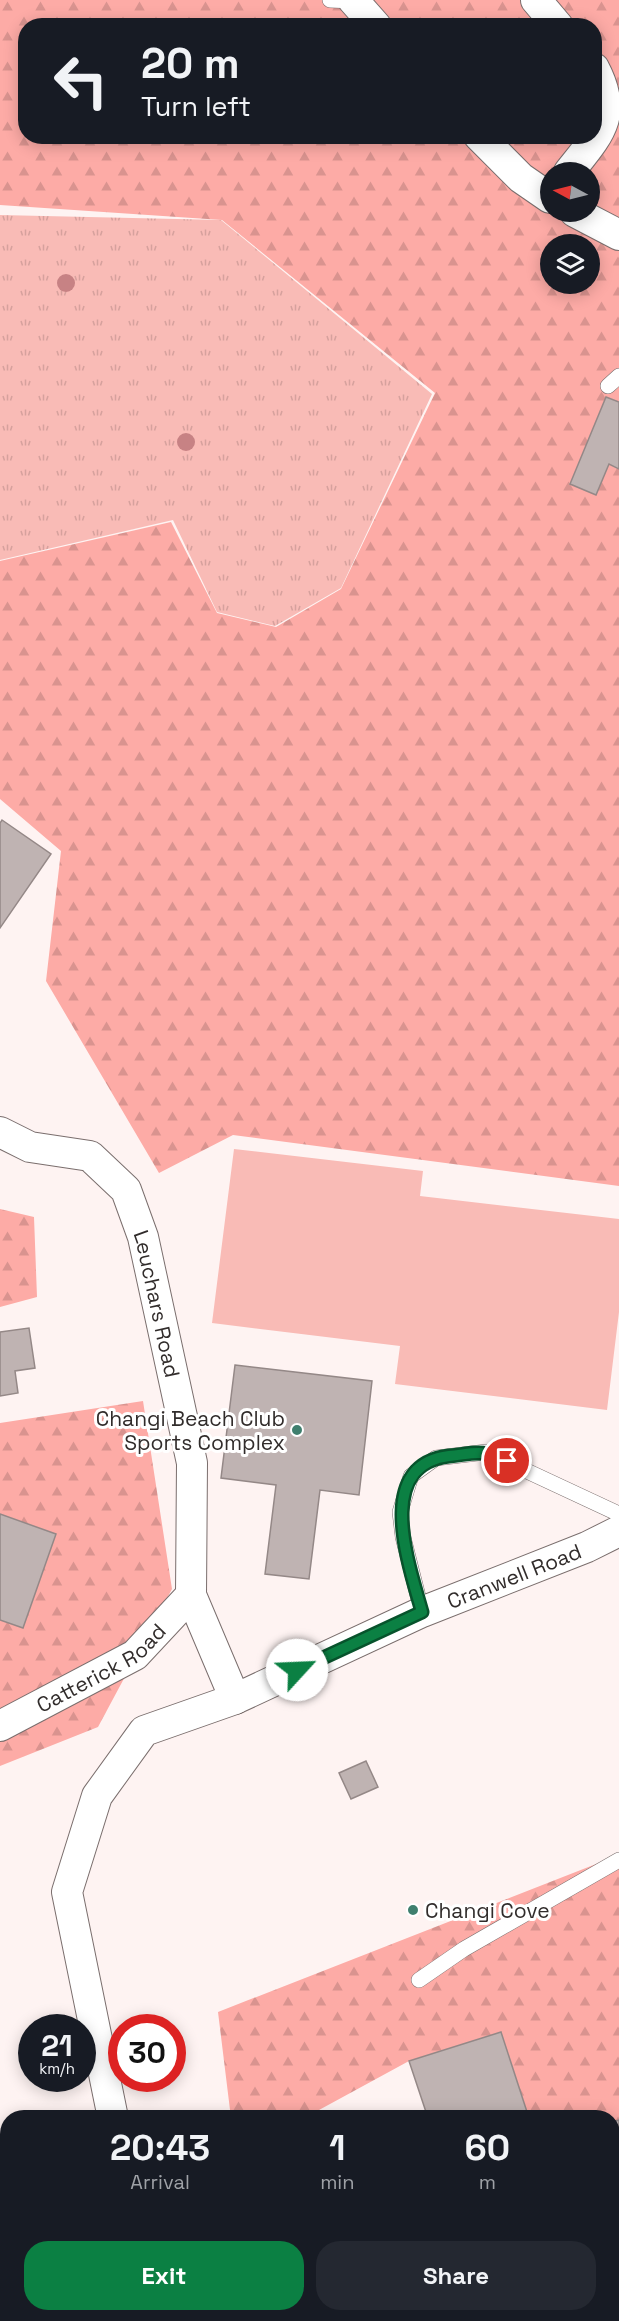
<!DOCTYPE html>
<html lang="en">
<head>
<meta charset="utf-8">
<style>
  body { margin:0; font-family:"Space Grotesk",sans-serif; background:#242831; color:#f1f3f6; height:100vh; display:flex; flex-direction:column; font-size:22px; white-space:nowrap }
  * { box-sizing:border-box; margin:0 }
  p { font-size:20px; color:#9ea1a6 }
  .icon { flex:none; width:33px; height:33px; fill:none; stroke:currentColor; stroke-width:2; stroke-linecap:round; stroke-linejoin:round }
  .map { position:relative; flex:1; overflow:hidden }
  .side { position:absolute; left:0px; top:2110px; width:620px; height:212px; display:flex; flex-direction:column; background:#171b24; border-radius:24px 24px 0 0; box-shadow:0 3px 15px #0003 }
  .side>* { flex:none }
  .top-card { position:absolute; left:18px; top:18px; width:584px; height:126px; border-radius:24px; box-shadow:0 3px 15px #0003; background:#171b24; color:#f1f3f6; overflow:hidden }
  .needle { width:39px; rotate:277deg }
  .buttons { position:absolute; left:540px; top:162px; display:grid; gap:12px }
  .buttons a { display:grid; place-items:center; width:60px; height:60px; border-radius:50%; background:#171b24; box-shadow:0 3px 15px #0003; font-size:30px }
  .speed { position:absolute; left:18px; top:2014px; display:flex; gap:12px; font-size:30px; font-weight:700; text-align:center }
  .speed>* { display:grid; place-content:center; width:78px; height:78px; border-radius:50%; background:#171b24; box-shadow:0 3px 15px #0003; line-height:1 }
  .speed small { font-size:15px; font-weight:400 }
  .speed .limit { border:9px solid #d22; background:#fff; color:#111 }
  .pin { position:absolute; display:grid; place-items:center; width:51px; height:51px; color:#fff; margin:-26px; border:3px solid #fff; border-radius:50%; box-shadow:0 2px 6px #0007 }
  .me { position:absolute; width:66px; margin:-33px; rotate:65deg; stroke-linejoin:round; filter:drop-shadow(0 0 4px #0008) }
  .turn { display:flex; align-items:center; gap:21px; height:126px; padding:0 24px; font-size:27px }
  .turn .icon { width:78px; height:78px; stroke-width:2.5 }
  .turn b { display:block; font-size:42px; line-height:51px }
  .eta { display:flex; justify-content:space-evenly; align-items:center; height:102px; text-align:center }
  .eta b { font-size:36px; font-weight:600; line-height:42px }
  .button { display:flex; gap:12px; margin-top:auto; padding:12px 24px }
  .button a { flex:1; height:69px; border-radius:24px; background:#0b8043; color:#fff; font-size:24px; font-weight:600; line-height:69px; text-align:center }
  .button a+a { background:#242831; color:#f1f3f6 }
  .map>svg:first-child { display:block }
  .grass { fill:url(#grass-tufts) }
  .forest { fill:url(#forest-firs); fill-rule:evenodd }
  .garden { fill:#f9bbb6 }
  .building { fill:#bfb3b2; stroke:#948887; stroke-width:1.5 }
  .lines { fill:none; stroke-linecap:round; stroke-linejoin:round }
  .service-casing { stroke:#7a6e6d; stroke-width:16 }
  .minor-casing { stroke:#7a6e6d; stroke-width:32 }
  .service { stroke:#fff; stroke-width:15 }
  .minor { stroke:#fff; stroke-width:30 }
  .tree { fill:#c78284 }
  .route-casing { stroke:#07532c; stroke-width:15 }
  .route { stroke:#0b8043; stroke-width:10 }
  .poi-dot { fill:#3f7f6e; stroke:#fff; stroke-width:2 }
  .labels { text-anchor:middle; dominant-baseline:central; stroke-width:6; stroke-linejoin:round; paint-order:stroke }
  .street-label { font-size:21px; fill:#312c2b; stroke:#fff }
  .poi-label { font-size:21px; fill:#312c2b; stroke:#fff; text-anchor:end }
</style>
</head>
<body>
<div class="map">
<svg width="619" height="2321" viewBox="0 0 619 2321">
  <defs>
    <pattern id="grass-tufts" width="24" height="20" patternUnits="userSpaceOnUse" patternTransform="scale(1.5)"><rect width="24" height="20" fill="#f9bbb6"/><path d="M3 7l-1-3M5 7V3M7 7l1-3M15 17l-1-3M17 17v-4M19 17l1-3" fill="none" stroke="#d6a19d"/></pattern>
    <pattern id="forest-firs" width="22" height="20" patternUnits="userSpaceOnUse" patternTransform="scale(1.5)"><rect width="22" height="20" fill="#fdaba6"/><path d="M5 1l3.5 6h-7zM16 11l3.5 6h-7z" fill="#d9938f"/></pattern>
  </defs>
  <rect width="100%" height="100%" fill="#fef3f2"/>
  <path class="grass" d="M0,215L221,220L432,394L341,588L275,626L217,612L173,520L0,560Z"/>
  <path class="forest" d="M0,0H619V1186L233,1135L159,1173L46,981L61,851L0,799V561L171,522L217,613L276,627L341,589L435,393L222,220L0,205ZM26,26H594V136H26ZM550,172H590V212H550ZM550,244H590V284H550Z
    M0,1209L34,1217L37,1297L0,1307Z
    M143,1401L172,1589L98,1727L0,1766V1423Z
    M619,1855V2120L612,2122V2118H529L501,2032L409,2061L319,2110L320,2118H231L218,2012Z
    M619,2218V2321H580L578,2315L612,2314V2220Z
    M255,2315H366L367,2321H256Z"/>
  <path class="garden" d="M234,1149L423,1171L420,1196L619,1219V1312L607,1410L395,1384L400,1346L212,1323Z"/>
  <path class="building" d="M606,397L619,402V469L609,464L596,495L570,484Z
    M2,820L51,854L0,928V823Z
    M29,1328L35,1368L15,1371L18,1393L0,1396V1332Z
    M235,1365L372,1381L359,1495L320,1490L309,1579L265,1574L276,1485L221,1478Z
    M0,1514L56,1534L23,1628L0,1620Z
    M366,1761L378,1787L351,1799L339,1773Z
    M501,2032L529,2118H428L409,2061Z
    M619,2120V2218L612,2220V2122Z
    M499,2314H578L580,2321H501Z"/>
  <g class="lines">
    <defs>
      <path id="service" d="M330,0L354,1
        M608,386L619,376
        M422,1612L403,1537L400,1512L411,1476L436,1458L486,1452L619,1514
        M419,1980L464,1949L619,1860
        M330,2314L332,2321"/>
      <g id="minor">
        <path d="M353,0L376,26"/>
        <path d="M536,0L558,26"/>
        <path d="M479,136L521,178L550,198"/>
        <path d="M569,172C600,133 619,115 594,68"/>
        <path d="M575,212L619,235"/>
        <path id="s1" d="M0,1132L30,1147L90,1156L126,1190L143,1237L192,1463L191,1595L235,1699"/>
        <path id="s2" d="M0,1726L135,1655L191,1595"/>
        <path id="s3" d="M113,2118L67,1892L97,1796L144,1731L235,1699L422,1612L587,1547L619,1531"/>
        <path d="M159,2314L161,2321"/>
      </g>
    </defs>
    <use href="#service" class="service-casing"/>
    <use href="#minor" class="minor-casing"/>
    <use href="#service" class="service"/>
    <use href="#minor" class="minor"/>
  </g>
  <g class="tree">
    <circle cx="66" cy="283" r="9"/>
    <circle cx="186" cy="442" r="9"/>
  </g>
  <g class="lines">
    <defs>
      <path id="route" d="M297,1670L422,1612C409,1565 373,1465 449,1456C477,1453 480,1449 507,1461"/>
    </defs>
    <use href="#route" class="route-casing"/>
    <use href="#route" class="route"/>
  </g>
  <g class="poi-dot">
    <circle cx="297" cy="1430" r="6"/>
    <circle cx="413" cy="1910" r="6"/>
  </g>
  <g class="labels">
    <g class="street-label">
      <text stroke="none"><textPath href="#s1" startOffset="262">Leuchars Road</textPath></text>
      <text stroke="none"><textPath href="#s3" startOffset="813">Cranwell Road</textPath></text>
      <text stroke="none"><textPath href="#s2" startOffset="117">Catterick Road</textPath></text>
    </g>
    <g class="poi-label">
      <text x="285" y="1418">Changi Beach Club<tspan x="285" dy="24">Sports Complex</tspan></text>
      <text x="425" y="1910" text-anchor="start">Changi Cove</text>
    </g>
  </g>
</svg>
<div class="buttons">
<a><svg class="needle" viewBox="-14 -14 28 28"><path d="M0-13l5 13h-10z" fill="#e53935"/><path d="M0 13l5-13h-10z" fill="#9ea1a6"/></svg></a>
<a><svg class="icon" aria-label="layers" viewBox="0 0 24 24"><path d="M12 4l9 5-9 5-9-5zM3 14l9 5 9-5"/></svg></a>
</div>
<div class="speed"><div>21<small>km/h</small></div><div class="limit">30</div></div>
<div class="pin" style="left:507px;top:1461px;background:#d93025"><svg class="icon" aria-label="arrive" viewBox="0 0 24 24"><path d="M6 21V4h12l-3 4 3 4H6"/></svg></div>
<svg class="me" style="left:297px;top:1670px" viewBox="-20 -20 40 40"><circle r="19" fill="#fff"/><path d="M0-13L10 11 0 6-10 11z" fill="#0b8043"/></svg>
<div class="top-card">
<div class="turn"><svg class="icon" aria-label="left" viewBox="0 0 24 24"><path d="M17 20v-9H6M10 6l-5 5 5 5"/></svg><div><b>20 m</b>Turn left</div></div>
</div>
<section class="side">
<div class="eta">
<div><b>20:43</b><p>Arrival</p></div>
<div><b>1</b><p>min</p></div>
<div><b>60</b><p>m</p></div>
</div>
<div class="button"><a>Exit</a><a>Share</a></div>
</section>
</div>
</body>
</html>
